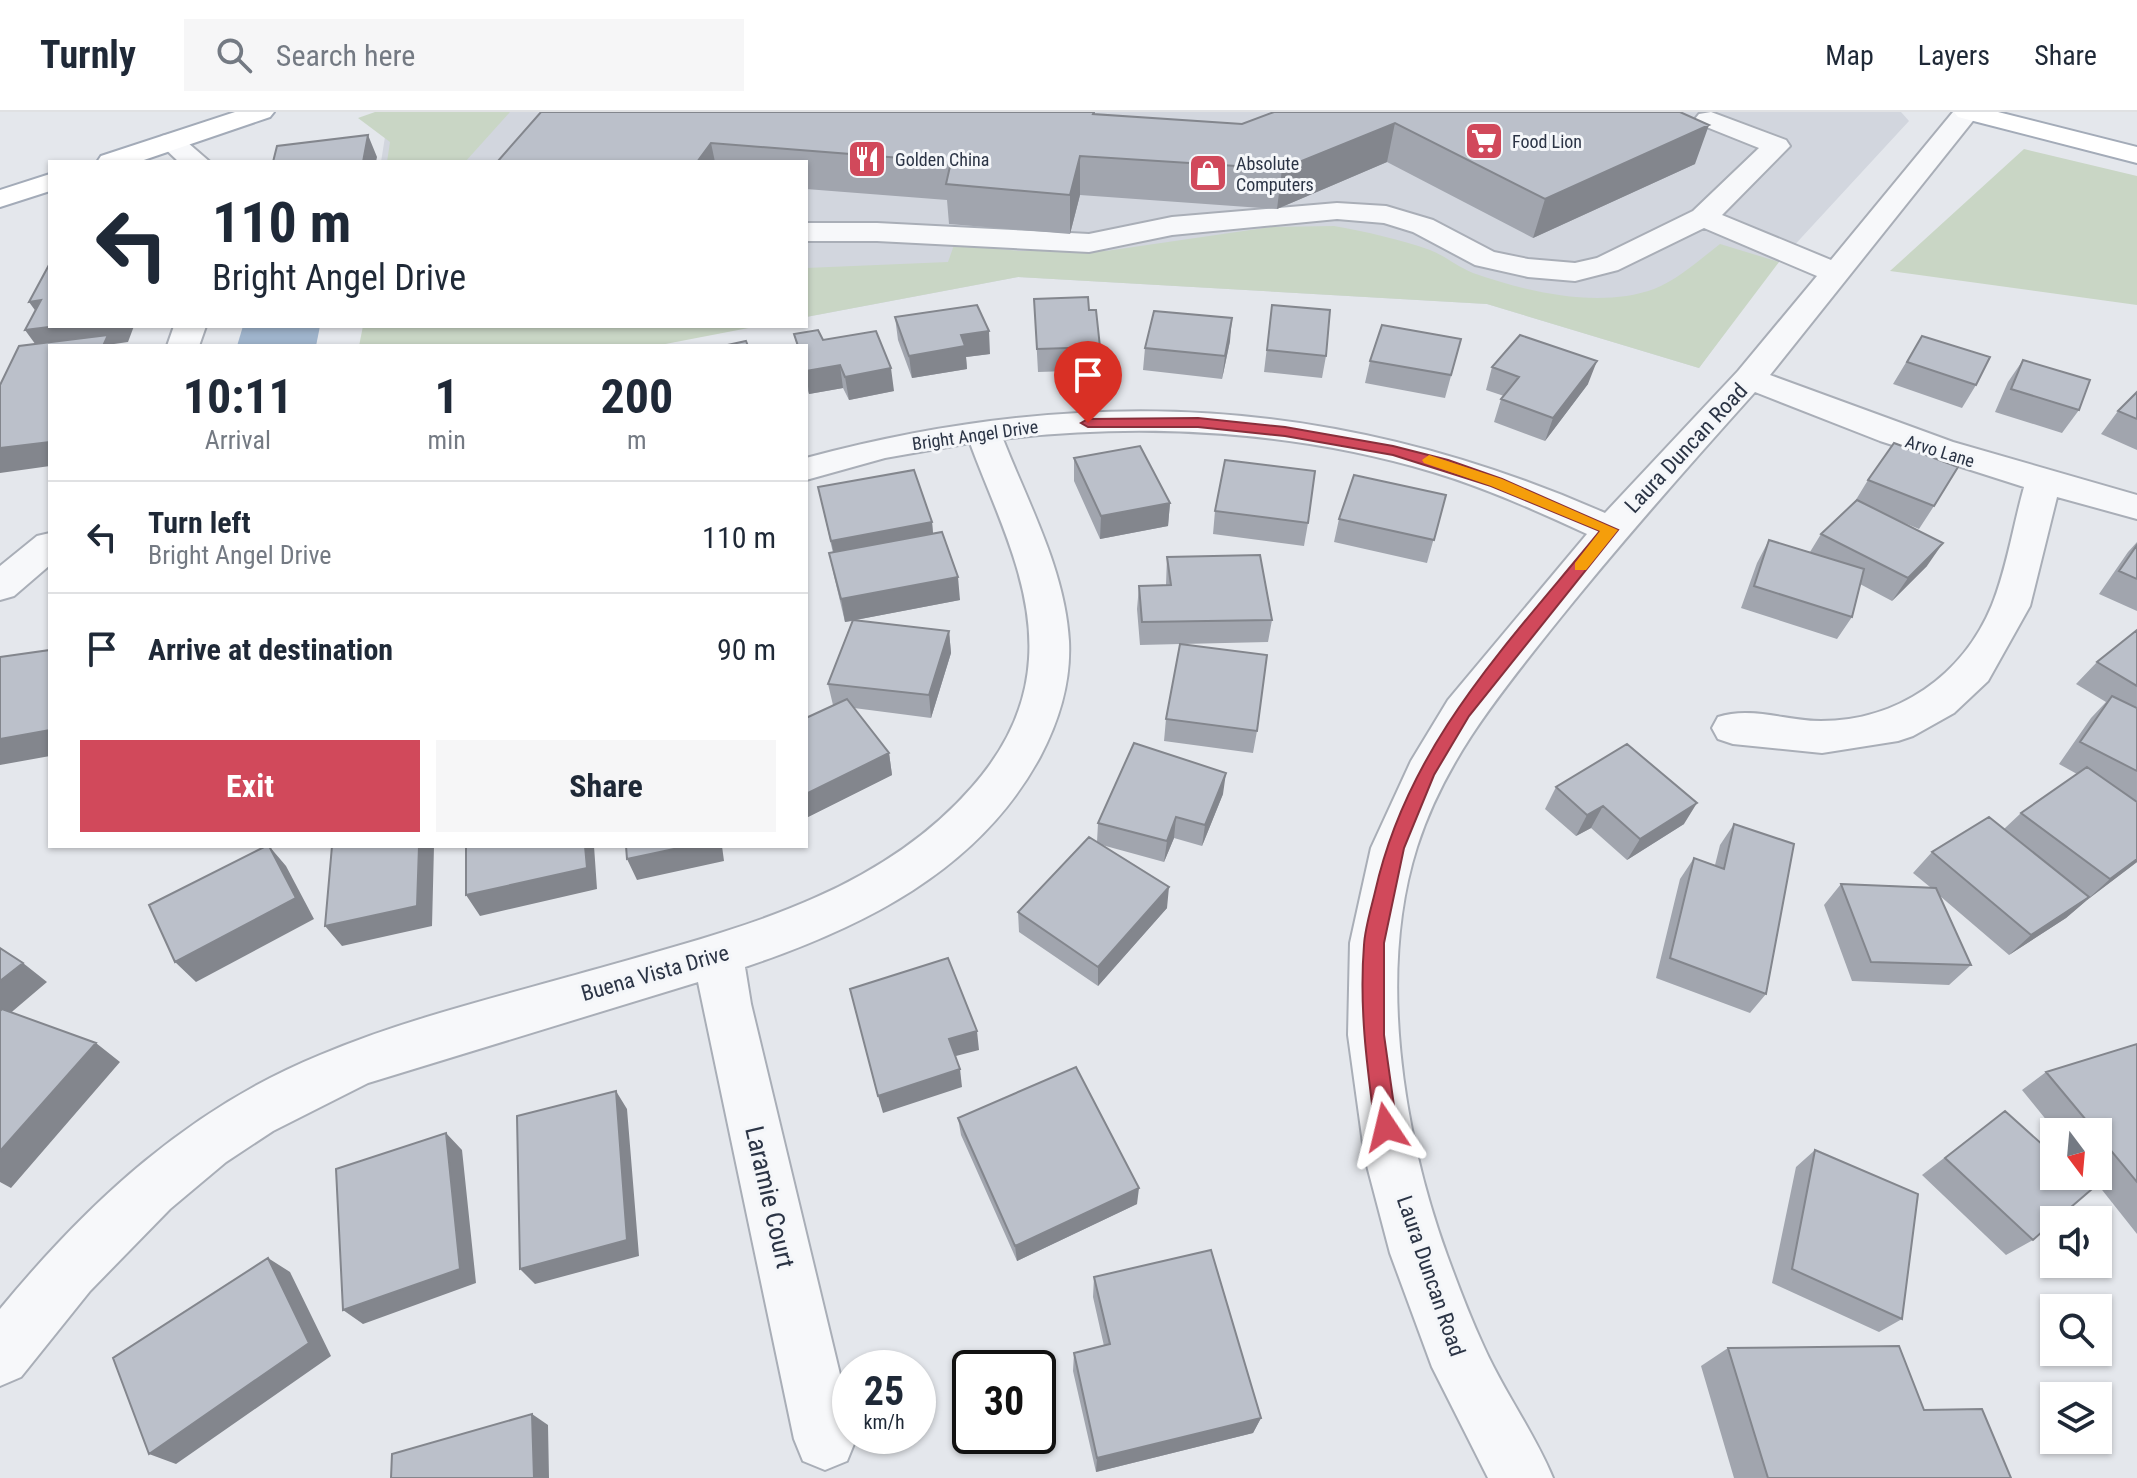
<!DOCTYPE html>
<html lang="en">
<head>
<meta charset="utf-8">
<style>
  body { margin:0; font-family:"Roboto Condensed",sans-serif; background:#f6f6f7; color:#1f2937; height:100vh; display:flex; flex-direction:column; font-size:30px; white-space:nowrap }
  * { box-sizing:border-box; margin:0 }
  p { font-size:26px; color:#747a83 }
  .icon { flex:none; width:44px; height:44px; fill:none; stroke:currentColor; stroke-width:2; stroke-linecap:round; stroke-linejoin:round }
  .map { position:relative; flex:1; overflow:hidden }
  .drawer { position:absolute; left:48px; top:232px; width:760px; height:504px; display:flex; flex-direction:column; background:#fff; border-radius:0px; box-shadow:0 2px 6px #0004 }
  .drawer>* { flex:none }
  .hud { position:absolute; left:48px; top:48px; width:760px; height:168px; border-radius:0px; box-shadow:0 2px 6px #0004; background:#fff; color:#1f2937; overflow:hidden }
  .needle { width:52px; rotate:164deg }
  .tools { position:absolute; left:2040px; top:1006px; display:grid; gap:16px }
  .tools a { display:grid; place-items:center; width:72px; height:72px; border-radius:0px; background:#fff; box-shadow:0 2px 6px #0004; font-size:40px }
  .speed { position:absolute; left:832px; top:1238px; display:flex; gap:16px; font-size:40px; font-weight:700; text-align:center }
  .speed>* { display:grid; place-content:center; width:104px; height:104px; border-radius:50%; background:#fff; box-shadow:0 2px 6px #0004; line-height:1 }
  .speed small { font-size:20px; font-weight:400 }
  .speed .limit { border:4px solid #111; border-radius:12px; background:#fff; color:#111 }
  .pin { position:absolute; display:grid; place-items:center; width:68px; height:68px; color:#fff; margin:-82px -34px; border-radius:50% 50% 50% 0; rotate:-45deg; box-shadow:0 0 8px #0007 }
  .pin .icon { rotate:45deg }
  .me { position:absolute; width:88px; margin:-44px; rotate:350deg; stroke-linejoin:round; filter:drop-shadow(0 0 6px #0008) }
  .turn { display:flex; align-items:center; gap:28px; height:168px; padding:0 32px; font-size:36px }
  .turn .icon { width:104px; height:104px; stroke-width:2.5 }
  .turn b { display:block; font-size:56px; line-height:68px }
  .eta { display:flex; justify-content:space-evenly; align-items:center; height:136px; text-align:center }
  .eta b { font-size:48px; font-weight:700; line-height:56px }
  .action { display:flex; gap:16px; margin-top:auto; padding:16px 32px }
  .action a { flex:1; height:92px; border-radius:0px; background:#d1495b; color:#fff; font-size:32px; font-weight:700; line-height:92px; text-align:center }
  .action a+a { background:#f6f6f7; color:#1f2937 }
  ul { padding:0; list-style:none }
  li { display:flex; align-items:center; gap:24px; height:112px; padding:0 32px; border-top:2px solid #e0e1e3 }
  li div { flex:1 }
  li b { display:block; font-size:30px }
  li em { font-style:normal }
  header { display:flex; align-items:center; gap:48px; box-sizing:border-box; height:112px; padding:0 40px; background:#fff; border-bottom:2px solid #e0e1e3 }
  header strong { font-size:38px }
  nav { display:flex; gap:44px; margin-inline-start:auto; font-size:28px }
  .search { width:560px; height:72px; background:#f6f6f7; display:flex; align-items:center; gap:20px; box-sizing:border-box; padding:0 28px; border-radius:0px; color:#747a83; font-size:30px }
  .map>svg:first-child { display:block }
  .built { fill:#d2d6de }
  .green { fill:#c9d6c5 }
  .water { fill:#9fb4cc }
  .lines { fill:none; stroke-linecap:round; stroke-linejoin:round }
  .minor-casing { stroke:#a9aeb7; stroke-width:4 }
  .major-casing { stroke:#a3abb8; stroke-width:4 }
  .minor { fill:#f7f8fa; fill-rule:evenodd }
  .major { fill:#fff; fill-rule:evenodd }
  .wall { fill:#a1a5ae }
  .shaded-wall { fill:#83868d }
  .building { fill:#bbc0ca; stroke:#83868d; stroke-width:2 }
  .route { fill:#d1495b; stroke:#882f3b; stroke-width:2 }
  .slow { fill:#f59e0b }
  .labels { text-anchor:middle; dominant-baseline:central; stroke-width:6; stroke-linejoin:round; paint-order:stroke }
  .far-poi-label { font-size:18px; fill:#2b3445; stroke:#f4f6f9; text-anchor:start }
  .far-street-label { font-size:18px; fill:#2b3445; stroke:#f4f6f9 }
  .street-label { font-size:22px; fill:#2b3445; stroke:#f4f6f9 }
  .near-street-label { font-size:26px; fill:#2b3445; stroke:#f4f6f9 }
</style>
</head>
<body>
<header>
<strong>Turnly</strong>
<div class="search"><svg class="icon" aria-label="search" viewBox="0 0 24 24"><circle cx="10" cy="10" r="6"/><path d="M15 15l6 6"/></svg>Search here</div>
<nav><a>Map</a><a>Layers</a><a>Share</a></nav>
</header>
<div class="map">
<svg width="2137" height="1366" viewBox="0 0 2137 1366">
  <rect width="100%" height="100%" fill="#e4e7ec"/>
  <path class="built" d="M389,0H1901L1909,9L1766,164L1699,256L1487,192L1018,165L806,205V50H381Z"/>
  <path class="green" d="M375,0H510L465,50H387L390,30L358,6Z
    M2024,37L2137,64V193L1890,159Z
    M1334,114C1367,120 1399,127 1430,138C1445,144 1458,155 1473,161C1527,180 1599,197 1654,177C1679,167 1699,148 1720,132L1779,150L1699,256L1487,192L1018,165L806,205V156L948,150L954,133L1020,139H1106L1271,115Z
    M363,214H759L655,234H359Z"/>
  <path class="water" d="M243,214H320L316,234H237Z"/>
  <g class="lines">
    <defs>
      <path id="minor" d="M1711,0L1786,28L1790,34L1722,103L1831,148L1953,0H1980L1770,263L1953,330L2137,383V407L2057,385L2030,494L1988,569L1954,601L1913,624L1898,629L1822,641L1733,632L1718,627L1712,616L1718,605C1751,594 1787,609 1821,609C1897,609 1963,564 1992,493C2007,456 2013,414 2024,375L1880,329L1755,280C1684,359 1615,437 1549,520C1495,588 1444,651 1417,735C1377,861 1403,1021 1447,1143C1458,1173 1470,1205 1484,1235C1504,1280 1534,1320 1553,1366H1488L1432,1255L1390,1141L1365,1046L1348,923L1350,831L1371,736L1411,649L1448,588L1587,422C1537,399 1486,376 1433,360C1296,319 1145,310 1003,327C1028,391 1065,458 1069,529C1071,570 1059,609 1040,645C978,759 863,815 745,855L751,892L850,1304V1324L856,1327L847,1349L825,1358L803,1349L794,1327L698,870L368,971L273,1019L226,1050L170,1097L90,1179L21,1265L0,1274V1197C89,1089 190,996 320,943C408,906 502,884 593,858C729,819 875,786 972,675C1004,639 1026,596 1029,547C1034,472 995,399 970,331L885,346L806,368V346C1085,271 1339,284 1605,401L1738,259L1817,164L1704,116L1618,158L1575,169L1528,165L1475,153L1413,120L1384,111L1337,107L1172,123L1089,140L877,129H806V111H877L1089,122L1172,105L1337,91L1386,94L1433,108L1494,140L1528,147L1575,151L1597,146L1693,99L1759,36L1699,12L1695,7L1699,2Z
        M171,22L180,24L210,50H179L158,30L162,24Z
        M174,214H206L199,234H167Z
        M50,421V453L14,484L0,488V454L37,424Z"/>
      <path id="major" d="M235,0H274L270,5L138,50H97L101,44Z
        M1954,0H1998L2137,35V51L1958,5Z
        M50,62V79L0,95V78Z"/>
    </defs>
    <use href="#minor" class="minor-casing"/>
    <use href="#major" class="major-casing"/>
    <use href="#minor" class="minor"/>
    <use href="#major" class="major"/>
  </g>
  <path class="wall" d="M541,0H1095V2L1242,12L1680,0L1695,52L1533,126L1387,50L1277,97L1080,83L1070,122L949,112L947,88L806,77V50H499Z
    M1034,187L1089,198L1100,235L1099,258L1038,260Z
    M1272,193L1326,244L1322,266L1264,260Z
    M895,205L990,242L966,245L967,257L912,266L898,228Z
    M794,222L823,228L894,279L849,288L843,276L809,282L806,272V234H797Z
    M1922,224L1976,273L1962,296L1893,272Z
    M1461,227L1445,286L1365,271L1370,249Z
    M1230,229L1222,267L1143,258L1145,236Z
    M2023,248L2079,298L2062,321L1995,300L2008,270Z
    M1492,255L1588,272L1545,329L1494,310L1501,287L1504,284L1486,278Z
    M2137,280V338L2101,322L2118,299Z
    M1074,346L1170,391L1168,414L1100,427L1074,369Z
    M1868,368L1934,394L1919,417L1895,407L1927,454L1892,489L1860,472L1852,505L1837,527L1741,496L1757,451L1769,428L1810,440L1821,422L1854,391Z
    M818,375L932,410L933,422L960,488L855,508L949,519L951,541L931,606L854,596L889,641L892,663L806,706V606L833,593L828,572L852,509L845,510L834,464L829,441H833Z
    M1446,383L1427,451L1334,430L1339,407Z
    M1215,399L1308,411L1304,434L1213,422Z
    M2137,430V499L2099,482L2128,440Z
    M1167,445L1272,508L1268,530L1182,532L1257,619L1253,641L1164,629L1166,607L1180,532L1140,533L1137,497L1139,474L1166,473Z
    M2137,518V750L2087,788L2066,806L2009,843L1940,784L1971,853L1949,873L1852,869L1824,793L1841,772L1930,775L1913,761L1932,740L2004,717L2021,701L2077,662L2059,652L2091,606L2106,590L2076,572L2097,550Z
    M1556,675L1684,712L1627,748L1591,716L1576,724L1545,697Z
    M1223,682L1202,734L1174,726L1164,750L1102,733L1167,796L1098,874L1019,820L1018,800L1097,730L1098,711Z
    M1734,712L1766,882L1750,901L1656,866L1680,767L1694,746L1715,753L1720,733Z
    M2137,932V1122L2091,1064H2098V1020H2056L2022,978L2046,960Z
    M2005,999L2033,1128L2006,1143L1922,1063Z
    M958,1006L1137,1092L1017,1149L961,1023Z
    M1815,1038L1902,1207L1879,1220L1772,1171L1796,1055Z
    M1094,1165L1261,1306L1253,1321L1096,1360L1073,1259L1074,1241L1104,1234L1093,1185Z
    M1728,1236L1924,1298L2011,1366H1734L1701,1254Z"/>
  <path class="shaded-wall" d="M1395,11L1387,50L1277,97L1282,57Z
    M1709,13L1695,52L1533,126L1545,87Z
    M368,23L377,45L376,50H363Z
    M711,31L715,50H697Z
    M1080,44V83L1070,122V83Z
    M41,188L45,212L29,190Z
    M1232,206L1230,229L1222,267L1225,244Z
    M57,214H134L128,230L114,232L115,234H103L41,240L25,218Z
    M989,219L990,242L966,245L967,257L912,266L909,244L961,223Z
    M1597,249L1588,272L1545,329L1553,306Z
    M840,253L843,276L809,282L806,259Z
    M891,256L894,279L849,288L845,265Z
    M50,330V354L0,361V336Z
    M1170,391L1168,414L1100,427L1101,404Z
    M932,410L934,433L836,451L831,429Z
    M1943,431L1927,454L1892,489L1908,466Z
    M958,465L960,488L845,510L841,487Z
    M949,519L951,541L931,606L929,583Z
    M50,618V644L0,653V627Z
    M889,641L892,663L806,706V682Z
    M1226,661L1223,682L1202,734L1205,713Z
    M1697,691L1684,712L1627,748L1640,727Z
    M1603,694L1591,716L1576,724L1587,703Z
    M1176,705L1174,726L1164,750L1167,729Z
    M269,734L286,754L314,807L196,870L175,850Z
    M419,734H434L432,814L342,834L325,814Z
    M585,734H594L597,777L480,804L466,783Z
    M688,734H722L724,749L637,768L627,747Z
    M2137,747V750L2087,788L2066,806L2009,843L2031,823L2089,786L2110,767Z
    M1169,775L1167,796L1098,874V855Z
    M23,851L47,870L0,910V869Z
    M977,919L979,938L952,945L949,927Z
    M96,931L120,950L11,1076L0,1070V1039Z
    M960,957L962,975L883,1001L878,984Z
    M616,979L627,997L639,1144L535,1172L520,1157Z
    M446,1021L462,1038L476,1171L363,1212L343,1198Z
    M1139,1076L1137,1092L1017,1149L1015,1134Z
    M268,1146L290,1160L331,1244L176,1352L149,1342Z
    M532,1302L548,1313L549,1366H534Z
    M1261,1306L1253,1321L1096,1360L1097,1346Z"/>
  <path class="building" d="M541,0H1094L1093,2L1242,12L1274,0H1680L1709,13L1545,87L1395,11L1282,57L1080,44L1070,83L946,72L951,50L711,31L697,50H499L498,49Z
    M368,23L363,50H273L277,34Z
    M50,151V214H57L25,218L41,188L29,190Z
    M1088,185L1089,198H1096L1100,235L1037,237L1034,187Z
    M977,193L989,219L961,223L965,234L909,244L895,205Z
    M1272,193L1330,198L1326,244L1267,238Z
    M1154,199L1232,206L1225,244L1145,236Z
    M1382,213L1461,227L1451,263L1370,249Z
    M818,218L823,228L876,219L891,256L845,265L840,253L806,259V234H798L794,222Z
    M108,223L103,234H50V330L0,336V273L19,234Z
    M1520,223L1597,249L1553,306L1501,287L1519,265L1492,255Z
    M1922,224L1990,245L1976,273L1907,250Z
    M746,229L748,234H723Z
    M2023,248L2090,268L2079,298L2011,277Z
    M2137,280V307L2118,299Z
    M1894,331L1958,355L1934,394L1868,368Z
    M1140,334L1170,391L1101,404L1074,346Z
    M1225,348L1315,359L1308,411L1215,399Z
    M914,358L932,410L831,429L818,375Z
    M1354,363L1446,383L1434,428L1339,407Z
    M1857,388L1943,431L1908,466L1821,422Z
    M942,420L958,465L841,487L829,441Z
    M1769,428L1864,457L1852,505L1754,474Z
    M2137,433V467L2119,459Z
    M1260,443L1272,508L1142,510L1139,474L1171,473L1167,445Z
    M853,508L949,519L929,583L828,572Z
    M2137,518V574L2097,550Z
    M1180,532L1267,543L1257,619L1166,607Z
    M50,538V618L0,627V545Z
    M2112,584L2137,596V659L2080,630Z
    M847,587L889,641L806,682V606Z
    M1134,631L1226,661L1205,713L1176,705L1167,729L1098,711Z
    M1627,632L1697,691L1640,727L1603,694L1587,703L1556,675Z
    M2087,655L2137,690V747L2110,767L2021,701Z
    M1989,705L2089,785L2031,823L1932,740Z
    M1734,712L1794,732L1766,882L1670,846L1694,746L1724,757Z
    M1089,725L1169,775L1098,855L1018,800Z
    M266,734H269L296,786L175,850L149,793Z
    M332,734H419L417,794L325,814Z
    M466,734H585L587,756L466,783Z
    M626,734H688L627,747Z
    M1841,772L1936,776L1971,853L1871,850Z
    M0,836L23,851L0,869Z
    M948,846L977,919L949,927L960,957L878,984L850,877Z
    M2,897L96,931L0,1039V899Z
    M2137,932V1070L2098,1023V1020H2096L2046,960Z
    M1076,955L1139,1076L1015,1134L958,1006Z
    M616,979L627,1128L520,1157L517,1004Z
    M2005,999L2054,1043V1064H2077L2092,1077L2056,1108H2054V1109L2033,1128L1945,1046Z
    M446,1021L460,1157L343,1198L336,1057Z
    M1815,1038L1918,1082L1902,1207L1792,1157Z
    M1211,1138L1261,1306L1097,1346L1074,1241L1110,1232L1094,1165Z
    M268,1146L309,1231L149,1342L113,1246Z
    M1899,1234L1924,1298L1982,1297L2011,1366H1768L1728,1236Z
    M532,1302L534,1366H391L392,1342Z"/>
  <path class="route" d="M1198,306L1285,315L1393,334L1448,348L1502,367L1618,418L1469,604L1434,663L1404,736L1384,831V923L1397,1015L1394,1022L1386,1025L1379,1022L1375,1015C1367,954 1359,895 1364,833C1365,816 1371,797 1375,780C1408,632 1507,533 1600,419L1491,374L1393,343L1285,324L1198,315H1088L1081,311L1088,307Z"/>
  <path class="slow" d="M1429,343L1502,367L1618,418L1586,458H1575V451L1600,419L1491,374L1424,351L1422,348Z"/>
  <defs>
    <symbol id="supermarket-square" viewBox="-11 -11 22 22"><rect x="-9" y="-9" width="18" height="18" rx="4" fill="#d1495b" stroke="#f4f6f9"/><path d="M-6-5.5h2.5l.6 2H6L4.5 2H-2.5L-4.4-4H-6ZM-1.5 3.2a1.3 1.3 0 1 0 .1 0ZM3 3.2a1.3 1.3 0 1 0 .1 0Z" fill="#fff"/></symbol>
    <symbol id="restaurant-square" viewBox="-11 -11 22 22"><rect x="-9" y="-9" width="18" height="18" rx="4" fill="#d1495b" stroke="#f4f6f9"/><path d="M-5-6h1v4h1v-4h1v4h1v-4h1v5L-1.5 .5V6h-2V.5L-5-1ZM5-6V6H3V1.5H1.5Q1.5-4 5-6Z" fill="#fff"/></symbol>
    <symbol id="shop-square" viewBox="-11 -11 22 22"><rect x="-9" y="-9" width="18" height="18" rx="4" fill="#d1495b" stroke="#f4f6f9"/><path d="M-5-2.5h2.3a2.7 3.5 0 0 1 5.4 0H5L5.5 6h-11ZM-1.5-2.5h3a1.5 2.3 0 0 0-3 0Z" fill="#fff"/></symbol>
  </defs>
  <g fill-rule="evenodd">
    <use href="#supermarket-square" x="1462" y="7" width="44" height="44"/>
    <use href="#restaurant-square" x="845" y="25" width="44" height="44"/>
    <use href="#shop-square" x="1186" y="39" width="44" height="44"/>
  </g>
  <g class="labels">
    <g class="far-poi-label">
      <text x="1512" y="29">Food Lion</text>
      <text x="895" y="47">Golden China</text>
      <text x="1236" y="51">Absolute<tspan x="1236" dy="21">Computers</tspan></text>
    </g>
    <g class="far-street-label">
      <text transform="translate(975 323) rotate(-8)">Bright Angel Drive</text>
      <text transform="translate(1940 339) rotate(17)">Arvo Lane</text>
    </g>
    <g class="street-label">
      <text transform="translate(1686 336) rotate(-47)">Laura Duncan Road</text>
      <text transform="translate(655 861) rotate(-16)">Buena Vista Drive</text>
      <text transform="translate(1431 1164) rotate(71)">Laura Duncan Road</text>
    </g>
    <g class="near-street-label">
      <text transform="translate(770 1085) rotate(77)">Laramie Court</text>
    </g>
  </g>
</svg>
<div class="tools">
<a><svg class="needle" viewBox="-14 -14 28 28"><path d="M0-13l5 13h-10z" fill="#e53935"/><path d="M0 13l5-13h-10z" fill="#747a83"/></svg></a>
<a><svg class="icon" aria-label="sound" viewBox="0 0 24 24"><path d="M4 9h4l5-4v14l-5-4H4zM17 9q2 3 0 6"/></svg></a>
<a><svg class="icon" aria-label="search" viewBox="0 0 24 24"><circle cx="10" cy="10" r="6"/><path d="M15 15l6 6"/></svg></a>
<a><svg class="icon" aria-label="layers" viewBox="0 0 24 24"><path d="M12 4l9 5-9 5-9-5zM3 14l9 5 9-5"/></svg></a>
</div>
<div class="speed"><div>25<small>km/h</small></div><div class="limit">30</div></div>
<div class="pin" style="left:1088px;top:311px;background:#d93025"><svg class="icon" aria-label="arrive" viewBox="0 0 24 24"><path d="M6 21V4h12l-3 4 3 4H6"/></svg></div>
<svg class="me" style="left:1386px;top:1015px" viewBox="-20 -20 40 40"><path d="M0-17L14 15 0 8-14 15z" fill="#d1495b" stroke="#fff" stroke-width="4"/></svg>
<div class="hud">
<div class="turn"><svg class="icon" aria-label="left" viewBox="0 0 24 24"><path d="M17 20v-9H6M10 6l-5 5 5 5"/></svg><div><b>110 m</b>Bright Angel Drive</div></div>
</div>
<section class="drawer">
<div class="eta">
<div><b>10:11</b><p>Arrival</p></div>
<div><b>1</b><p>min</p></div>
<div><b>200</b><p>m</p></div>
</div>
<ul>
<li><svg class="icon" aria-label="left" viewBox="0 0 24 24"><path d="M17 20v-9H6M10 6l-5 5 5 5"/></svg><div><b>Turn left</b><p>Bright Angel Drive</p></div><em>110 m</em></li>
<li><svg class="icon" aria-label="arrive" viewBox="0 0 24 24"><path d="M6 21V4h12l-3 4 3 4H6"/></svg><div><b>Arrive at destination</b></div><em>90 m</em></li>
</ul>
<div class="action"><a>Exit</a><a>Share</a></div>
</section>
</div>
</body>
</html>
